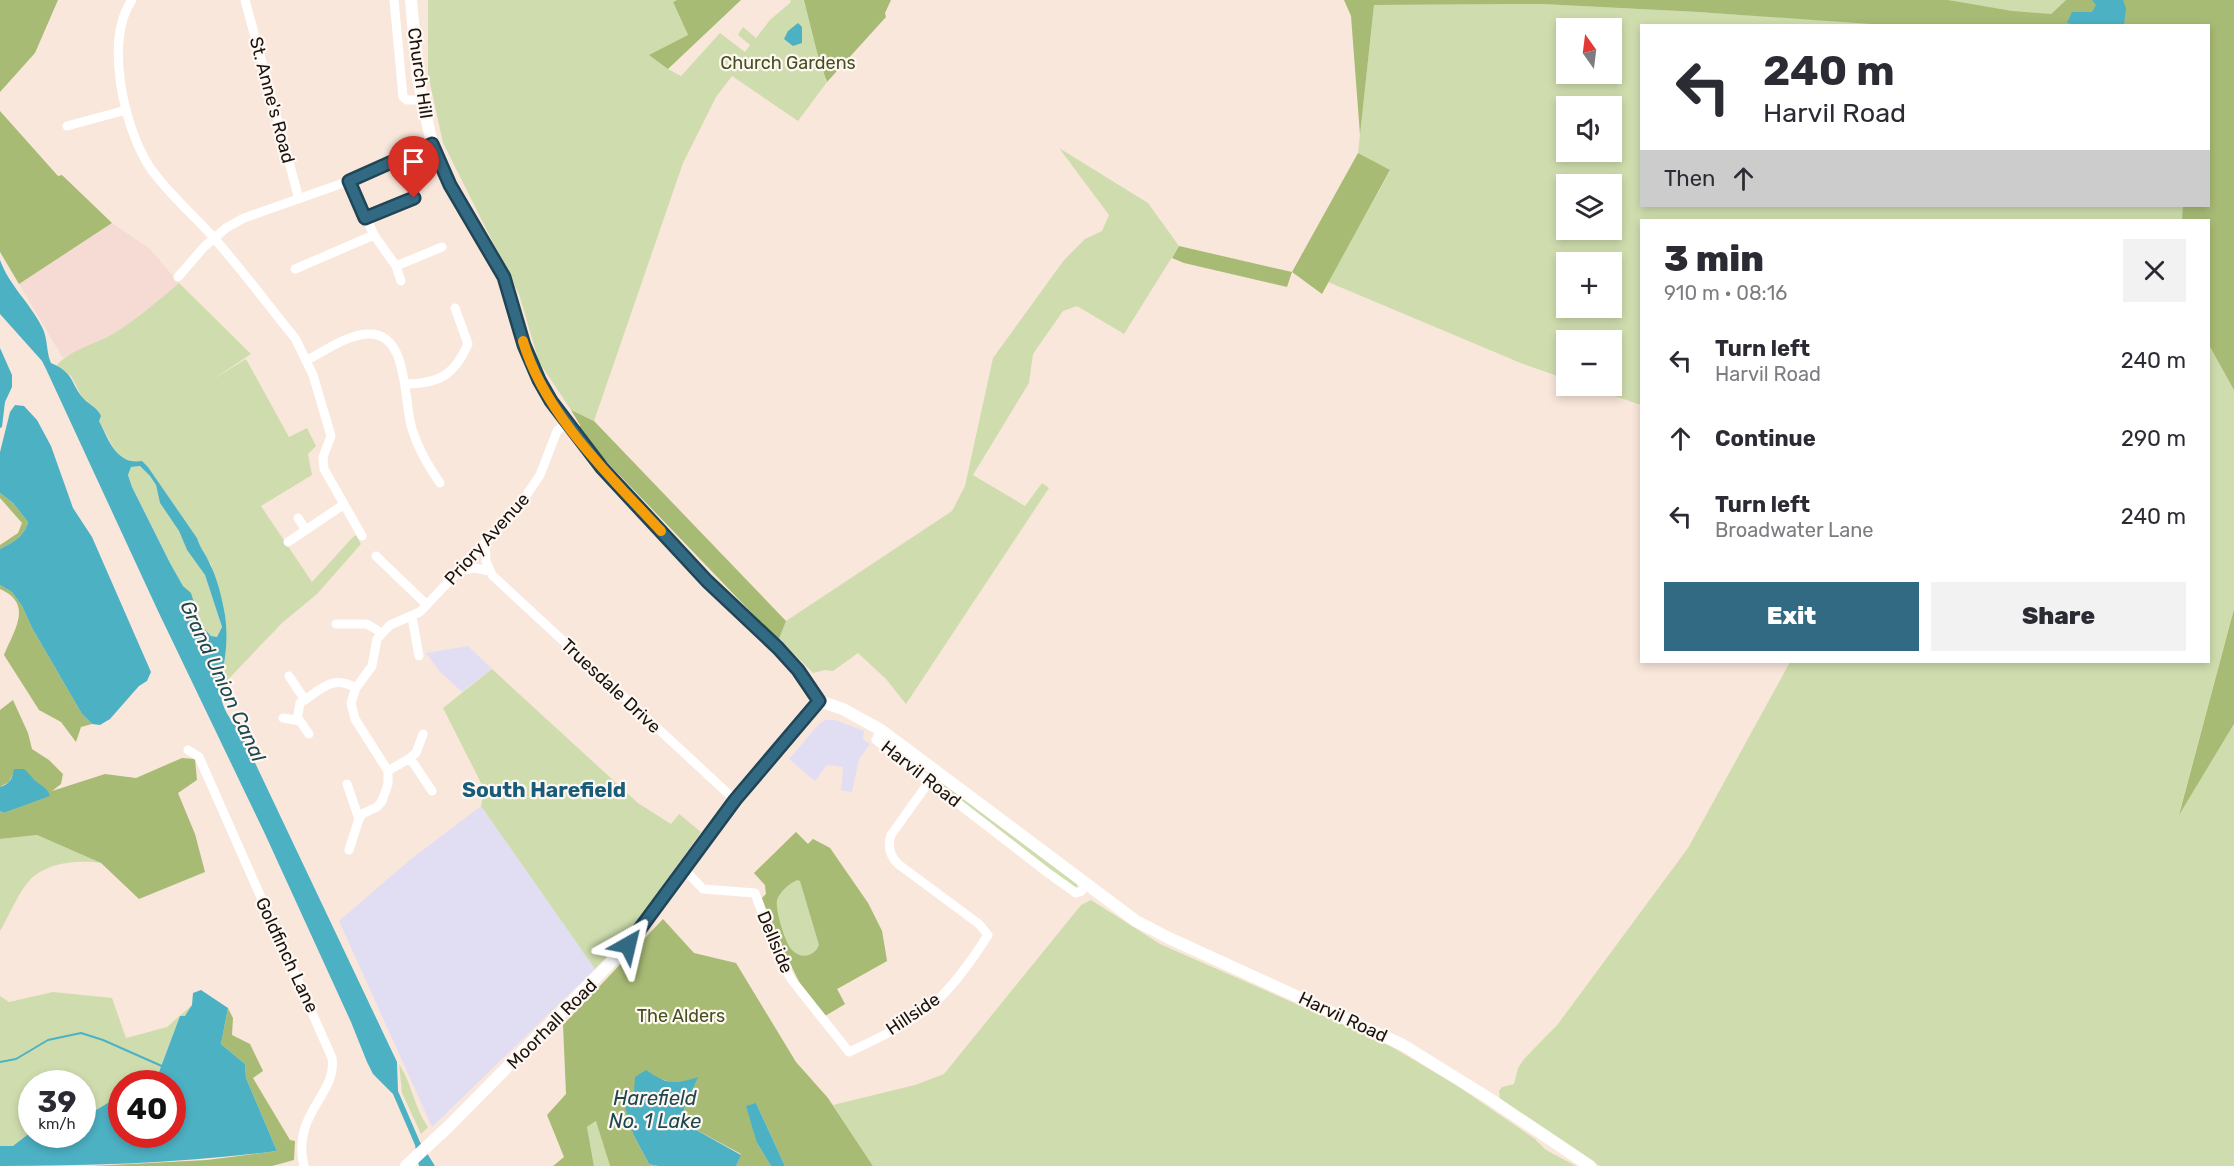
<!DOCTYPE html>
<html lang="en">
<head>
<meta charset="utf-8">
<style>
  body { margin:0; font-family:Rubik,sans-serif; background:#f2f2f3; color:#2b2b33; height:100vh; display:flex; flex-direction:column; font-size:22px; white-space:nowrap }
  * { box-sizing:border-box; margin:0 }
  p { font-size:20px; color:#7c7c81 }
  .icon { flex:none; width:33px; height:33px; fill:none; stroke:currentColor; stroke-width:2; stroke-linecap:round; stroke-linejoin:round }
  .map { position:relative; flex:1; overflow:hidden }
  .side { position:absolute; left:1640px; top:219px; width:570px; height:444px; display:flex; flex-direction:column; background:#fff; border-radius:0px; box-shadow:0 3px 9px #0003 }
  .side>* { flex:none }
  .hud { position:absolute; left:1640px; top:24px; width:570px; height:183px; border-radius:0px; box-shadow:0 3px 9px #0003; background:#fff; color:#2b2b33; overflow:hidden }
  .needle { width:39px; rotate:346deg }
  .fabs { position:absolute; left:1556px; top:18px; display:grid; gap:12px }
  .fabs a { display:grid; place-items:center; width:66px; height:66px; border-radius:0px; background:#fff; box-shadow:0 3px 9px #0003; font-size:30px }
  .speed { position:absolute; left:18px; top:1070px; display:flex; gap:12px; font-size:30px; font-weight:700; text-align:center }
  .speed>* { display:grid; place-content:center; width:78px; height:78px; border-radius:50%; background:#fff; box-shadow:0 3px 9px #0003; line-height:1 }
  .speed small { font-size:15px; font-weight:400 }
  .speed .limit { border:9px solid #d22; background:#fff; color:#111 }
  .pin { position:absolute; display:grid; place-items:center; width:51px; height:51px; color:#fff; margin:-62px -26px; border-radius:50% 50% 50% 0; rotate:-45deg; box-shadow:0 0 6px #0007 }
  .pin .icon { rotate:45deg }
  .me { position:absolute; width:66px; margin:-33px; rotate:37deg; stroke-linejoin:round; filter:drop-shadow(0 0 4px #0008) }
  .turn { display:flex; align-items:center; gap:21px; height:126px; padding:0 24px; font-size:27px }
  .turn .icon { width:78px; height:78px; stroke-width:2.5 }
  .turn b { display:block; font-size:42px; line-height:51px }
  .then { display:flex; align-items:center; height:57px; padding:0 24px; background:#0003; gap:12px; font-size:22px }
  .round { display:grid; place-items:center; flex:none; width:63px; height:63px; border-radius:0px; background:#f2f2f3 }
  .summary { display:flex; align-items:center; justify-content:space-between; height:102px; padding:0 24px }
  h1 { font-size:36px; font-weight:800; line-height:45px }
  .primary-button { display:flex; gap:12px; margin-top:auto; padding:12px 24px }
  .primary-button a { flex:1; height:69px; border-radius:0px; background:#326a84; color:#fff; font-size:24px; font-weight:800; line-height:69px; text-align:center }
  .primary-button a+a { background:#f2f2f3; color:#2b2b33 }
  ul { padding:0; list-style:none }
  li { display:flex; align-items:center; gap:18px; height:78px; padding:0 24px }
  li div { flex:1 }
  li b { display:block; font-size:22px }
  li em { font-style:normal }
  .map>svg:first-child { display:block }
  .commercial { fill:#e1def4 }
  .industrial { fill:#f5dbd4 }
  .green { fill:#cfddae; fill-rule:evenodd }
  .forest { fill:#a8bb75; fill-rule:evenodd }
  .water { fill:#4db1c4; fill-rule:evenodd }
  .lines { fill:none; stroke-linecap:round; stroke-linejoin:round }
  .stream { stroke:#4db1c4; stroke-width:2 }
  .street { stroke:#fff; stroke-width:9 }
  .secondary { stroke:#fff; stroke-width:12 }
  .route-casing { stroke:#204556; stroke-width:15 }
  .route { stroke:#326a84; stroke-width:10 }
  .slow { stroke:#f59e0b; stroke-width:10 }
  .labels { text-anchor:middle; dominant-baseline:central; stroke-width:4.5; stroke-linejoin:round; paint-order:stroke }
  .park-label { font-size:18px; fill:#44501d; stroke:#fff7f2 }
  .street-label { font-size:18px; fill:#19130f; stroke:#fff7f2 }
  .water-label { font-size:20px; font-style:italic; fill:#1c4851; stroke:#fff7f2 }
  .quarter-label { font-size:21px; font-weight:bold; fill:#185c79; stroke:#fff7f2 }
</style>
</head>
<body>
<div class="map">
<svg width="2234" height="1166" viewBox="0 0 2234 1166">
  <rect width="100%" height="100%" fill="#fae7db"/>
  <path class="commercial" d="M468,646L492,669L462,692L440,672L426,653Z
    M826,720H835L864,731L863,739L870,744L859,759L852,792L841,790L843,767L827,765L815,781L789,759L820,723Z
    M481,806L595,969L432,1127L339,921L411,859Z"/>
  <path class="industrial" d="M112,223L150,249L179,283L141,316L112,335L63,358L19,284Z"/>
  <path class="green" d="M428,0H677L673,2L688,35L668,69L681,76L720,33L745,52L750,45L738,35L743,27L756,38L770,20L791,2L790,0H887L825,80L827,82L798,121L732,76L716,97L683,163L594,421L571,410L539,362L519,294L443,143L428,74Z
    M1948,0H2066L2051,14L2012,15Z
    M2234,0V609L2179,814L2234,724V1166H1600L1554,1137L1500,1099L1499,1091L1502,1087L1514,1084L1518,1068L1524,1059L1558,1024L1688,848L1790,662H2208V220H1641V405L1585,386H1611V340H1566V379L1523,364L1328,282L1390,171L1358,153L1374,5L1541,4L1698,12L1900,25L1641,26V206H2208V26ZM1566,28H1611V74H1566ZM1566,106H1611V152H1566ZM1566,184H1611V230H1566ZM1566,262H1611V308H1566Z
    M1059,148L1148,203L1179,246L1124,334L1077,306L1063,311L1033,354L1029,383L973,475L1025,506L1042,483L1049,488L906,704L886,679L858,653L833,671L825,670L813,673L779,639L786,621L952,511L965,486L993,358L1064,260L1085,239L1102,231L1109,215Z
    M179,283L251,354L212,380L246,359L289,437L307,428L316,446L308,454L312,475L261,506L312,582L352,538L356,535L361,544L317,594L282,623L220,688L225,658V616L211,564L200,550L197,538L148,467L118,456L99,421V411L82,397L71,376L56,366C71,349 94,345 113,334C137,319 158,301 179,283Z
    M140,466L150,476L156,485L160,503L179,531L187,550L205,575L222,627L217,637L211,636L201,625L191,594L183,586L170,563L132,487L128,475L131,467Z
    M492,669L638,803L671,824L679,814L701,832L627,936L595,969L481,806L484,789L443,708Z
    M939,780L1077,884V887L1074,888L937,783Z
    M796,832L808,844L813,839L830,848L868,903L882,931L887,961L837,989L845,1004L825,1016L776,934L762,898L766,894L765,885L754,873Z
    M37,835L101,863C77,860 47,862 29,881C18,893 9,916 0,931V839Z
    M1091,900L1160,944L1387,1044L1456,1085L1535,1139L1546,1150L1576,1166H873L833,1105L915,1085L944,1074L1081,905Z
    M53,992L112,998L126,1038L167,1027L192,1005L185,1017L180,1016L159,1072L141,1083H122L121,1095L83,1118L82,1083H32L31,1132L13,1147L0,1146V996L9,1002Z
    M399,1064C412,1083 414,1108 428,1127L421,1134L402,1093Z
    M597,1121L610,1166H594L587,1127Z"/>
  <path class="forest" d="M0,0H58L35,53L0,92Z
    M677,0H741L668,69L649,55L688,35L673,2Z
    M804,0H891L885,13L886,17L827,82L817,52Z
    M1344,0H1948L2012,11L2051,14L2066,0H2234V390L2208,343V220H2182L2183,206H2208V26H1900L1698,12L1541,4L1374,5L1360,135L1351,16Z
    M0,111L58,176L62,175L112,223L19,284L0,252Z
    M1358,153L1390,170L1322,294L1292,272L1287,287L1184,263L1172,258L1179,246L1292,272Z
    M571,410L594,421L786,621L779,639L772,634L580,434V425Z
    M0,493L13,503L28,522C24,537 13,542 0,549V545L18,533L22,523L0,498Z
    M0,585L12,592L22,606L32,628L82,714L92,724L81,727L76,742L61,722L39,710L4,655C14,630 34,604 0,589Z
    M2234,609V724L2179,815Z
    M13,700L28,733L32,749L49,760L63,774L61,784L52,791L105,774L136,778L182,758L195,759L197,780L178,793L195,834L205,872L139,899L101,863L37,835L0,839V811L4,813L49,796L34,779L13,774L9,782L0,787V710Z
    M796,832L808,844L813,839L830,848L868,903L882,931L887,961L837,989L845,1004L825,1016L800,984L776,934L762,898L766,894L765,885L754,873ZM797,880L800,881L819,945C815,956 801,960 792,950C785,943 775,909 777,900C780,891 789,884 797,880Z
    M663,919L694,953L736,963L796,1062L828,1098L873,1166H785L756,1103L757,1143L771,1166H736L741,1154L689,1126L684,1109L697,1078L677,1084L658,1078L626,1096L621,1093L633,1134L649,1164L658,1166H610L596,1121L587,1127L594,1166H553L564,1157L547,1115L566,1094L563,1025Z
    M228,1008L233,1018L232,1035L250,1044L263,1071L253,1078L290,1140L295,1141L294,1160L272,1166H92L207,1160L277,1151L246,1078L245,1064L221,1044Z"/>
  <path class="water" d="M2092,0H2123L2126,8L2124,25L2081,26L2067,23L2072,12H2092L2096,5Z
    M798,23L802,27V43L793,46L784,39L788,31Z
    M0,260C9,285 30,303 42,327C48,338 46,352 51,363C76,374 70,384 84,399C90,405 98,408 101,416L99,421C109,440 116,465 142,461L148,467L197,538C200,548 205,553 209,562C217,577 222,598 225,615C227,629 227,643 225,657C221,689 214,702 239,729L397,1062L398,1091L420,1142L435,1166H419L415,1145L393,1094L373,1074L367,1062L351,1022L265,834L158,611L46,369L42,361L0,314ZM140,466L150,476L156,485L160,503L179,531L187,550L205,575L222,627L217,637L211,636L201,625L191,593L183,586L170,563L132,487L128,475L131,467Z
    M0,348L12,375V387L5,402L2,427L0,428Z
    M15,405L24,406L37,420L51,446L73,508L92,537L151,672L147,681L139,686L110,719L100,725L92,724L82,714L32,628L22,606L12,592L0,585V549C13,542 24,537 28,522L13,503L0,493V452L10,412Z
    M14,769H24C29,773 31,777 36,781C42,787 47,787 50,796L4,813L0,811V787C10,784 12,779 14,769Z
    M201,990L228,1008L221,1044L245,1064L246,1078L277,1151C185,1163 93,1166 0,1166V1146H13L31,1132L32,1134H82L83,1118L121,1095L122,1134H172V1083H141L159,1072L180,1016H185L192,1005L193,993Z
    M646,1070C667,1084 673,1085 698,1077L684,1109L689,1126L741,1155L736,1166H658L649,1164L633,1134L620,1091L626,1096L634,1092L635,1077Z
    M756,1103L785,1166H771L757,1143L746,1106Z"/>
  <g class="lines">
    <path class="stream" d="M0,1062L16,1059L48,1040L81,1033L103,1040L164,1067"/>
    <path class="street" d="M132,0C104,40 124,127 149,166C167,193 193,214 214,238C242,270 268,305 295,338L313,375L331,436L323,457L324,469L362,536
      M245,0L299,199
      M394,0L403,97L407,100H421
      M67,126L126,110
      M349,181L374,235L396,266L401,281
      M365,217L414,198
      M396,266L442,247
      M295,269L374,235
      M178,277L204,247L226,228L244,218L349,181L432,144
      M307,360C325,351 347,335 367,334C410,331 403,403 412,429C418,449 428,466 440,483
      M407,384C439,383 454,376 468,344L455,308
      M298,518L306,530
      M288,542L343,505
      M485,542L486,561L492,575L735,800
      M376,556L427,605
      M457,571L475,568L489,571
      M412,617L419,656
      M336,624H367L382,633
      M289,676L305,700
      M283,718L300,721L309,734
      M297,720L300,703C321,690 332,674 356,688
      M881,730L876,740L1048,873L1076,893L1080,892L1087,885
      M188,750L199,757L332,1058C338,1094 291,1113 304,1166
      M410,758L416,753L423,734
      M388,771L410,758L432,791
      M347,784L359,819
      M349,850L359,819L362,814L377,807L382,801L388,784V771L355,719L351,703L356,688L372,666L377,639L390,625L420,612L517,509L540,475L557,431L567,423
      M684,869L703,889L755,893L774,947L791,979L849,1052C877,1039 909,1024 933,1004C953,987 974,957 988,935L979,924L898,864C890,856 887,847 891,835L936,772"/>
    <path class="secondary" d="M411,0L418,79L432,144L449,185L504,277L524,345L539,380L551,401L602,468L709,583L778,648L798,670L819,701L843,709L881,730L1136,921L1169,938L1403,1045L1490,1099L1590,1166
      M406,1166L448,1127L628,945L735,800L819,701"/>
  </g>
  <g class="lines">
    <defs>
      <path id="route" d="M414,198L365,218L349,181L432,144L450,185L504,277L524,345L539,380L551,401L602,468L707,581L778,648L798,670L819,701L735,800L628,945"/>
    </defs>
    <use href="#route" class="route-casing"/>
    <use href="#route" class="route"/>
    <path class="slow" d="M523,341C544,414 611,477 661,531"/>
  </g>
  <g class="labels">
    <g class="park-label">
      <text x="788" y="63">Church Gardens</text>
      <text x="681" y="1016">The Alders</text>
    </g>
    <g class="street-label">
      <text transform="translate(420 73) rotate(82)">Church Hill</text>
      <text transform="translate(272 100) rotate(75)">St. Anne's Road</text>
      <text transform="translate(487 539) rotate(-48)">Priory Avenue</text>
      <text transform="translate(611 686) rotate(43)">Truesdale Drive</text>
      <text transform="translate(921 774) rotate(38)">Harvil Road</text>
      <text transform="translate(775 942) rotate(67)">Dellside</text>
      <text transform="translate(287 955) rotate(65)">Goldfinch Lane</text>
      <text transform="translate(913 1014) rotate(-34)">Hillside</text>
      <text transform="translate(1343 1017) rotate(25)">Harvil Road</text>
      <text transform="translate(552 1024) rotate(-45)">Moorhall Road</text>
    </g>
    <g class="water-label">
      <text transform="translate(223 681) rotate(65)">Grand Union Canal</text>
      <text x="655" y="1098">Harefield<tspan x="655" dy="23">No. 1 Lake</tspan></text>
    </g>
    <g class="quarter-label">
      <text x="544" y="789">South Harefield</text>
    </g>
  </g>
</svg>
<div class="fabs">
<a><svg class="needle" viewBox="-14 -14 28 28"><path d="M0-13l5 13h-10z" fill="#e53935"/><path d="M0 13l5-13h-10z" fill="#7c7c81"/></svg></a>
<a><svg class="icon" aria-label="sound" viewBox="0 0 24 24"><path d="M4 9h4l5-4v14l-5-4H4zM17 9q2 3 0 6"/></svg></a>
<a><svg class="icon" aria-label="layers" viewBox="0 0 24 24"><path d="M12 4l9 5-9 5-9-5zM3 14l9 5 9-5"/></svg></a>
<a>+</a>
<a>−</a>
</div>
<div class="speed"><div>39<small>km/h</small></div><div class="limit">40</div></div>
<div class="pin" style="left:414px;top:198px;background:#d93025"><svg class="icon" aria-label="arrive" viewBox="0 0 24 24"><path d="M6 21V4h12l-3 4 3 4H6"/></svg></div>
<svg class="me" style="left:628px;top:945px" viewBox="-20 -20 40 40"><path d="M0-17L14 15 0 8-14 15z" fill="#326a84" stroke="#fff" stroke-width="4"/></svg>
<div class="hud">
<div class="turn"><svg class="icon" aria-label="left" viewBox="0 0 24 24"><path d="M17 20v-9H6M10 6l-5 5 5 5"/></svg><div><b>240 m</b>Harvil Road</div></div>
<div class="then">Then<svg class="icon" aria-label="ahead" viewBox="0 0 24 24"><path d="M12 20V5M6 11l6-6 6 6"/></svg></div>
</div>
<section class="side">
<div class="summary"><div><h1>3 min</h1><p>910 m · 08:16</p></div><a class="round"><svg class="icon" aria-label="close" viewBox="0 0 24 24"><path d="M6 6l12 12M18 6L6 18"/></svg></a></div>
<ul>
<li><svg class="icon" aria-label="left" viewBox="0 0 24 24"><path d="M17 20v-9H6M10 6l-5 5 5 5"/></svg><div><b>Turn left</b><p>Harvil Road</p></div><em>240 m</em></li>
<li><svg class="icon" aria-label="ahead" viewBox="0 0 24 24"><path d="M12 20V5M6 11l6-6 6 6"/></svg><div><b>Continue</b></div><em>290 m</em></li>
<li><svg class="icon" aria-label="left" viewBox="0 0 24 24"><path d="M17 20v-9H6M10 6l-5 5 5 5"/></svg><div><b>Turn left</b><p>Broadwater Lane</p></div><em>240 m</em></li>
</ul>
<div class="primary-button"><a>Exit</a><a>Share</a></div>
</section>
</div>
</body>
</html>
